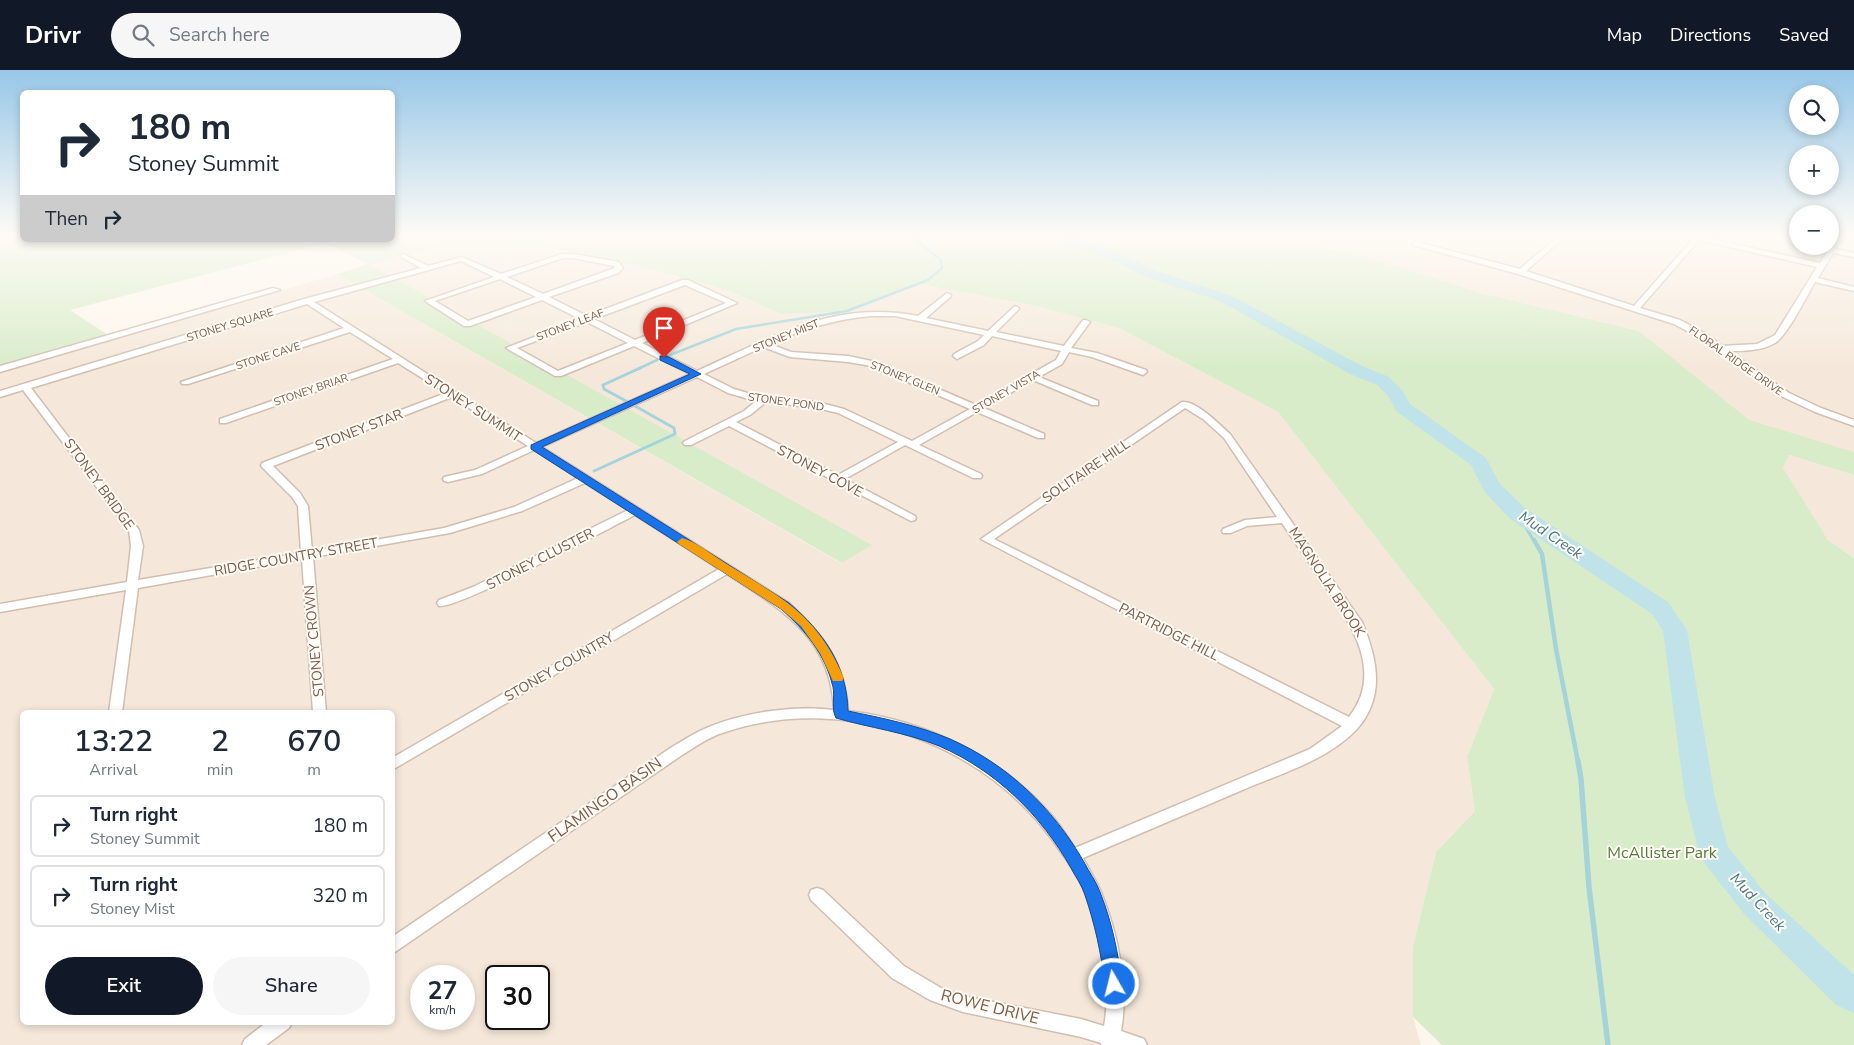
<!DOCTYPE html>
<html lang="en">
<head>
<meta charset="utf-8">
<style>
  body { margin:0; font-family:"Nunito Sans",sans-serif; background:#f6f6f7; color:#1f2937; height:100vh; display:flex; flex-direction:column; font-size:19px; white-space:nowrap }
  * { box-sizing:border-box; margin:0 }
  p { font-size:16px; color:#747a83 }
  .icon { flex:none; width:28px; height:28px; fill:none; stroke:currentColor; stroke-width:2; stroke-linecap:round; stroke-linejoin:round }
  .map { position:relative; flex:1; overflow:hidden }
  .details { position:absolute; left:20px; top:640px; width:375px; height:315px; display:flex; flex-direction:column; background:#fff; border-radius:8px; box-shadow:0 2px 8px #0003 }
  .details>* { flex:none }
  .hud { position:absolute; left:20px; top:20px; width:375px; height:152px; border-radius:8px; box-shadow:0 2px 8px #0003; background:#fff; color:#1f2937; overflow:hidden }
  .buttons { position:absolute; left:1789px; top:15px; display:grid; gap:10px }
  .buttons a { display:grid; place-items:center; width:50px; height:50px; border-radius:50%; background:#fff; box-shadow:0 2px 8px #0003; font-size:25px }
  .speed { position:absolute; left:410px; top:895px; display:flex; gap:10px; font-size:25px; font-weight:700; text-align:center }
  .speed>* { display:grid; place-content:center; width:65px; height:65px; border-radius:50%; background:#fff; box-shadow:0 2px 8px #0003; line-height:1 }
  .speed small { font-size:12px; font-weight:400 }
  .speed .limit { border:2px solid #111; border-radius:8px; background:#fff; color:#111 }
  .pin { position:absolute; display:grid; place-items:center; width:42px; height:42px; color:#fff; margin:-51px -21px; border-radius:50% 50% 50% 0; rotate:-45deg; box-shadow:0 0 5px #0007 }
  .pin .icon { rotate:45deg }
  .me { position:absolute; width:55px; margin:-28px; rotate:352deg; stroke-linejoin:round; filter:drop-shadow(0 0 4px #0008) }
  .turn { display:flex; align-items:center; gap:18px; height:105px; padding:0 25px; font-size:22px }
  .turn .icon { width:65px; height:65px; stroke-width:2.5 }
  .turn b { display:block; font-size:35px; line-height:42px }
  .then { display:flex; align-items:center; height:48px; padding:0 25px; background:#0003; gap:10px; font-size:19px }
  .eta { display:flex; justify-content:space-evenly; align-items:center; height:85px; text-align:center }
  .eta b { font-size:30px; font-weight:600; line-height:35px }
  .action { display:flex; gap:10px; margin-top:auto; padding:10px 25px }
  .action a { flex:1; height:58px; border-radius:30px; background:#111827; color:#fff; font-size:20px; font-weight:600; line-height:58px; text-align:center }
  .action a+a { background:#f6f6f7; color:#1f2937 }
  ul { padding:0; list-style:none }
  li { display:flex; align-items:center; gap:15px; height:62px; margin:0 10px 8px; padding:0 15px; border:2px solid #e0e1e3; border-radius:8px }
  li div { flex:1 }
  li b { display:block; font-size:19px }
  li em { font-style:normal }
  header { display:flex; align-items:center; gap:30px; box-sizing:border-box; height:70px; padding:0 25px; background:#111827; color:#fff }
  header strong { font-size:24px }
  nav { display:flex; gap:28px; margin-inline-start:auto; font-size:18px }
  .search { width:350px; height:45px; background:#f6f6f7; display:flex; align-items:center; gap:12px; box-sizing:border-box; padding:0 18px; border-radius:28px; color:#747a83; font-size:19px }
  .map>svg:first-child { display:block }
  .residential { fill:#f5e8da; fill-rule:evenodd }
  .green { fill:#d8ecc9 }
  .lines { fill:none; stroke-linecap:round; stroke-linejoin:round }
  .stream-far3 { stroke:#a5d3da; stroke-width:2.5 }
  .stream-far2 { stroke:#a5d3da; stroke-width:3 }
  .stream-far1 { stroke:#a5d3da; stroke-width:4.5 }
  .stream { stroke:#a5d3da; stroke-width:5.5 }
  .river { fill:#bfe3e8; fill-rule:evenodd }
  .minor-casing { stroke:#d1beb0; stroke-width:3 }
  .minor { fill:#fff; fill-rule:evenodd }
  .route { fill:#1a73e8; stroke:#114b97 }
  .slow { fill:#f59e0b }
  .labels { text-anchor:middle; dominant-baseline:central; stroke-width:4; stroke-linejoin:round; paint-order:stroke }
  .far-street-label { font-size:11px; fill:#7a5c4d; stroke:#fffaf3 }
  .street-label { font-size:14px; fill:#7a5c4d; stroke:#fffaf3 }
  .water-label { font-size:15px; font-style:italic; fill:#437c86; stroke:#fffaf3 }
  .near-street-label { font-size:16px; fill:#7a5c4d; stroke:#fffaf3 }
  .near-park-label { font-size:16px; fill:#537a41; stroke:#fffaf3 }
</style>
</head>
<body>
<header>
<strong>Drivr</strong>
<div class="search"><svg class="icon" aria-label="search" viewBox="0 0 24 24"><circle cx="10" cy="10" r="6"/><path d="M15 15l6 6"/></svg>Search here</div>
<nav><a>Map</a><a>Directions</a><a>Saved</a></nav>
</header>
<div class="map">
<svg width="1854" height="975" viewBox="0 0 1854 975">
  <rect width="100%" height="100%" fill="#fdf6ec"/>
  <path class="residential" d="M1243,164H1797L1798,176H1830V164H1854V382L1749,351L1639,261L1481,223L1361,185Z
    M459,172L530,174L628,193L730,221L781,244L844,242L919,214L1040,237L1119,258L1278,342L1494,619L1467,687L1475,741L1436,782L1413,876V947L1421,975H0V302L337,204L841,493L871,475L368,194ZM22,642H392V952H22ZM421,906H464V949H421ZM496,906H539V949H496Z
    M1789,385L1854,405V488L1828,470L1782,400Z"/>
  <path class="green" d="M0,164H22V170H392L393,164H1243L1361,185L1481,223L1639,261L1749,350L1854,382V405L1789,385L1783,398L1828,470L1854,488V975H1442L1413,947V876L1436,782L1475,741L1467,687L1494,619L1278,342L1119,258L1040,237L919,214L844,242L781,244L730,221L628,193L530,174L459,172L369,194L872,475L842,493L337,204L368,194L325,173L70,240L111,267L0,298Z"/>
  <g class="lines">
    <path class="stream-far3" d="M670,285L736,259L847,241L928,210L942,198L941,190L913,168L915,164
      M638,299L657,290"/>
    <path class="stream-far2" d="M626,331L604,319L603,315L640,298
      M594,401L675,364L674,358L635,336
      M1517,443L1534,471"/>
    <path class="stream-far1" d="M1534,470L1542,484L1556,579L1578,692"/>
    <path class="stream" d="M1578,691L1581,709L1589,817L1608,975"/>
    <path class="river" d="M1058,164H1072L1077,168L1124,185L1156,201L1230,225L1362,296L1389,307L1403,321L1410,334L1486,388L1500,414L1525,438L1668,532L1687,560L1715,728L1728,777L1766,824L1854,905V943L1836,935L1744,844L1703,791L1699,782L1685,728L1663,561L1652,544L1509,448L1484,421L1471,395L1396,341L1389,327L1377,315L1350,304L1220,231L1146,207L1114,191L1067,174Z"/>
    <defs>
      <path id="minor" d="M1427,164H1434L1421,173L1520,199L1561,164H1568L1526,201L1634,236L1693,169L1677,164H1688L1820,193L1827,182L1826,180L1829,178L1838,164H1844L1835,179L1854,183V187L1833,183L1818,208L1854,217V221L1815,212C1807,226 1787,266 1775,273C1761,281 1744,281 1729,281L1789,323L1821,338L1854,350V356L1815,342L1783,327L1700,268L1674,254L1518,204L1413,175V173ZM1699,170L1817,197L1775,265L1757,274L1722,276L1706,264L1680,250L1640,238Z
        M403,184L428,196L462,187L501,204L562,184H573L619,192L623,198L618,203L549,227L587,246L682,210H688L737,233L642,273L697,301C771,268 834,229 918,246L947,223L951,225L950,227L926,248L988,261L1015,236L1019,238L1018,240L996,262L1064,276L1083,250H1086L1090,252L1071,278L1097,283L1146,300L1147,302L1143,305L1092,287L1069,282L1062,294L1039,307L1098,331V335H1092L1033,310L984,338L1044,364V368H1038L977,342L919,375L981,404L982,406L981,408H973L905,375L845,409L915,446L916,448L915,450L911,451L729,356L691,375H685L683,373L685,371L744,341L756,331L728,323L697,307L542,377L789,533C824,565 845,593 848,641C925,650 1002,687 1053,747C1061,756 1068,768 1075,778L1310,679L1342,656L981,469L1182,332C1196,330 1220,355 1230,364L1362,552C1377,588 1386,626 1357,659C1327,691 1279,704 1240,721C1188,743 1135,766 1083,788C1089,800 1096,810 1101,822C1118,864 1129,916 1121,961L1144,969L1147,975H1101V973L1081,967L963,942L930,930L892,908L811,830L809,825L811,820L817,818L823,820L904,896L941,918L963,926L1081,949L1104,956C1110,926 1104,892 1097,863C1093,849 1090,836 1085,823C1079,807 1068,792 1058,778C987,672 843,621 722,663C707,668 695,677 682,685L392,884V867L672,677C684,670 696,662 709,657C745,642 796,635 834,640C831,567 782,540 727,504L392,700V688L719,499L635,445C608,459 456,540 439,536L437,533L439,530L473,517L628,440L585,413L522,441L450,463L313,487L326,642H313L302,489L138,518L122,642H109L126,520L0,542V534L127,512L131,476L129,460L23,320L0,327V321L304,229L421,198L401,187V185ZM563,188H573L614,196L615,198L543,224L507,207ZM461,191L494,207L425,231L464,256H470L542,230L580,249L506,278L555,306H561L634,276L690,304L536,373L314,232ZM500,209L536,227L468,251L435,231ZM685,215L726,233L635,270L594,249ZM307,234L344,258L181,312L182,314H188L350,262L393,289L220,349V353H226L398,293L446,323L262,393L261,395L262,397L292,427L298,436L301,483L138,510L143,476L139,460L31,318ZM871,246H895L984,265L978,271L954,284L953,286L957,289L984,275L992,266L1061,281L1056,290L976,335L876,292L848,286L791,282L770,274C803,259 835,249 871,246ZM587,252L628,273L558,301L517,278ZM763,277L790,287L848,292L871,296L970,339L912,371L844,339L817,332L754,325L734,319L704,304ZM452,327L528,376L475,400L444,407L443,409L444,411L448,412L482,404L534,380L578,408L514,437L444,458L312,481L308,436L300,423L273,396ZM766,332L817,338L838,343L898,372L838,405L736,352L750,345ZM1185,338L1203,349L1224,368L1277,447L1245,450L1223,459L1222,461L1223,463H1231L1247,456L1282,453C1295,473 1309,493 1323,513C1350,552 1385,601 1349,647L994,469Z
        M273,218L280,220L0,302V296Z
        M267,952H292L289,958L266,975H242L245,969Z"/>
    </defs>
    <use href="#minor" class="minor-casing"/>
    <use href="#minor" class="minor"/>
  </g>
  <linearGradient id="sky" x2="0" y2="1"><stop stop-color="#97c7e8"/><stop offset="0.55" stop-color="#fefbf6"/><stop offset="1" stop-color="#fefbf6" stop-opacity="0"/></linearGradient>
  <rect width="1854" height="300" fill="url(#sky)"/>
  <path class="route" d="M660,286H667L701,304L542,377L789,533C823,562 847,595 848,641C882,648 917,655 950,669C1007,694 1053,738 1084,792C1089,802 1096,811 1100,822C1112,852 1118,882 1122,914L1120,919L1114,922L1108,919L1105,914C1101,883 1095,854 1085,825C1082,815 1075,806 1071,798C1041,745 995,700 939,676C905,662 870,658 836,648C831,639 835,627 833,617C825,584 806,561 781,539L531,379V375L690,304L660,290Z"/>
  <path class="slow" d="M682,468C697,472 712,485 725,493C783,529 815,542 844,608L842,611H833L820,583L801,556L781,539L679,474L677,472Z"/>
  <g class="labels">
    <g class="far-street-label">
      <text transform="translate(230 255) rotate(-17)">STONEY SQUARE</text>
      <text transform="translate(570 255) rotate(-21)">STONEY LEAF</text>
      <text transform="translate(786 266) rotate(-22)">STONEY MIST</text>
      <text transform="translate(268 286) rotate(-18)">STONE CAVE</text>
      <text transform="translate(1736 291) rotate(35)">FLORAL RIDGE DRIVE</text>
      <text transform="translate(905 308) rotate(22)">STONEY GLEN</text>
      <text transform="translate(311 320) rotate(-19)">STONEY BRIAR</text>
      <text transform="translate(1006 322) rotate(-30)">STONEY VISTA</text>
      <text transform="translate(786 332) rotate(8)">STONEY POND</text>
    </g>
    <g class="street-label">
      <text transform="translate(473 338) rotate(33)">STONEY SUMMIT</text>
      <text transform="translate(359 360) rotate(-21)">STONEY STAR</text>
      <text transform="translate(820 401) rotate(28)">STONEY COVE</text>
      <text transform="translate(1086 401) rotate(-34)">SOLITAIRE HILL</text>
      <text transform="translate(99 414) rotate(54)">STONEY BRIDGE</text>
      <text transform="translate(296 487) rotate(-10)">RIDGE COUNTRY STREET</text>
      <text transform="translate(540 489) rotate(-27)">STONEY CLUSTER</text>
      <text transform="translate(1327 512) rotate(57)">MAGNOLIA BROOK</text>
      <text transform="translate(1169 562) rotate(27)">PARTRIDGE HILL</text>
      <text transform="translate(314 571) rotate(-95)">STONEY CROWN</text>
      <text transform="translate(559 597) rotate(-30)">STONEY COUNTRY</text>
    </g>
    <g class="water-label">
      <text transform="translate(1551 465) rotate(34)">Mud Creek</text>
      <text transform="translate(1758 832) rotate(47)">Mud Creek</text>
    </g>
    <g class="near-street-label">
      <text transform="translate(605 730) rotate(-35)">FLAMINGO BASIN</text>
      <text transform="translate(990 937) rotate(14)">ROWE DRIVE</text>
    </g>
    <g class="near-park-label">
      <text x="1662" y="783">McAllister Park</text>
    </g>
  </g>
</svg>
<div class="buttons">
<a><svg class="icon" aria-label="search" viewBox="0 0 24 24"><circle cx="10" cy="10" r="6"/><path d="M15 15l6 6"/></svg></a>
<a>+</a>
<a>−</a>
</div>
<div class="speed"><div>27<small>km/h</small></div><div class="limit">30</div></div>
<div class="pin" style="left:664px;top:288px;background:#d93025"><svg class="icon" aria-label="arrive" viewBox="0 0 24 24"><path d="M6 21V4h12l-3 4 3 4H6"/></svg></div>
<svg class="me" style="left:1114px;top:914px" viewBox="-20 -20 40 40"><circle r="17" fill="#1a73e8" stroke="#fff" stroke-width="3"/><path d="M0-11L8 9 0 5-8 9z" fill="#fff"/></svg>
<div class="hud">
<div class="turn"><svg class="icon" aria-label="right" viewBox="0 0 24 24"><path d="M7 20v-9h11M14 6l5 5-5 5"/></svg><div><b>180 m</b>Stoney Summit</div></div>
<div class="then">Then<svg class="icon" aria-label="right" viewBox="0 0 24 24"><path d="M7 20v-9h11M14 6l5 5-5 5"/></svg></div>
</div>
<section class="details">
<div class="eta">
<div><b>13:22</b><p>Arrival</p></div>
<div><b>2</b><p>min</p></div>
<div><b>670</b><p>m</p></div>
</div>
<ul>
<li><svg class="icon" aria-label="right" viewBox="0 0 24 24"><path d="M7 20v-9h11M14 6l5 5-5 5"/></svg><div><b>Turn right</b><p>Stoney Summit</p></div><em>180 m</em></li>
<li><svg class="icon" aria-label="right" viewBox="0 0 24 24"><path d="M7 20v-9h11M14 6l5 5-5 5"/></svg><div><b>Turn right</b><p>Stoney Mist</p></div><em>320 m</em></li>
</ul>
<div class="action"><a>Exit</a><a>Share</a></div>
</section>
</div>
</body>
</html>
